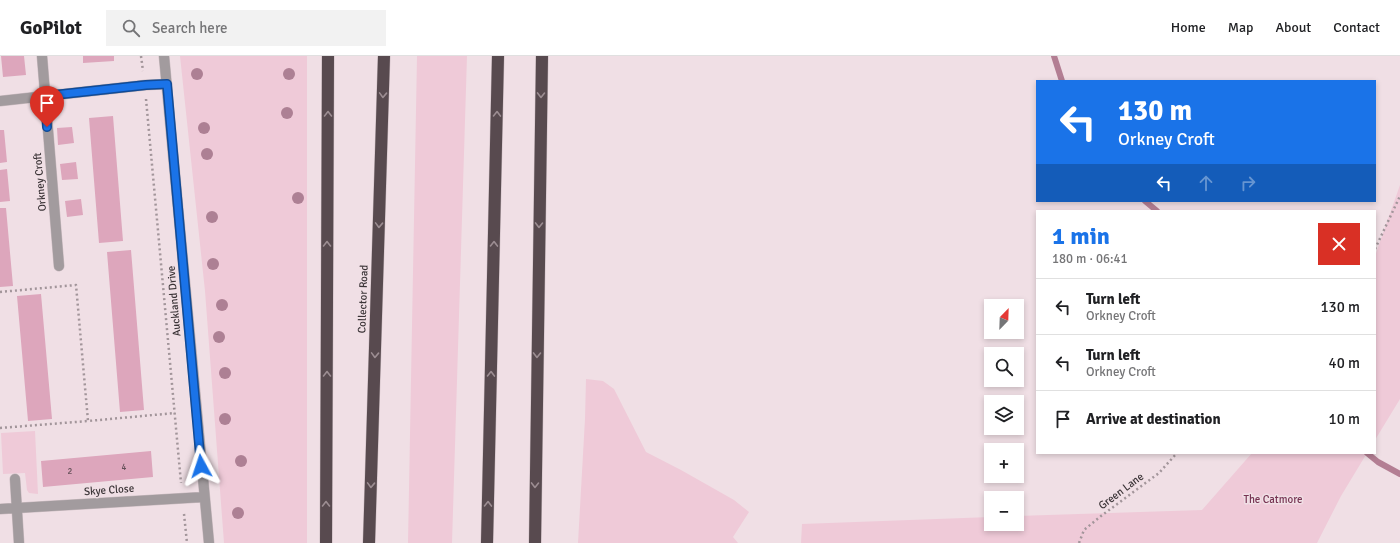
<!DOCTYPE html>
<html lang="en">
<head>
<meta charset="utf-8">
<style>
  body { margin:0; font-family:Signika,sans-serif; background:#f2f2f2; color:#202124; height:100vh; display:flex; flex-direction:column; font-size:15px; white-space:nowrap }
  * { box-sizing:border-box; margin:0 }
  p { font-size:13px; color:#757577 }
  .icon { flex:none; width:22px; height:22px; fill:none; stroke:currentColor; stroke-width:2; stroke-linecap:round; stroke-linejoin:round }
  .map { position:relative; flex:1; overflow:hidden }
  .sheet { position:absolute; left:1036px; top:154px; width:340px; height:244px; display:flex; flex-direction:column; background:#fff; border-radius:0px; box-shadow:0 2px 6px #0003 }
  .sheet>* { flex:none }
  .top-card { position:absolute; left:1036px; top:24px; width:340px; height:122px; border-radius:0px; box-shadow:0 2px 6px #0003; background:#1a73e8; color:#fff; overflow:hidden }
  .needle { width:26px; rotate:23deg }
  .buttons { position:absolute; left:984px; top:243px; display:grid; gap:8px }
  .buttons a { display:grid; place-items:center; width:40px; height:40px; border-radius:0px; background:#fff; box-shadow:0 2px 6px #0003; font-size:20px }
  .pin { position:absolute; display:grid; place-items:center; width:34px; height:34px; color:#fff; margin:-41px -17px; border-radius:50% 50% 50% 0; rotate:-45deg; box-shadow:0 0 4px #0007 }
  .pin .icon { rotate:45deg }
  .me { position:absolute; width:44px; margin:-22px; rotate:355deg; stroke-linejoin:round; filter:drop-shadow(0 0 3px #0008) }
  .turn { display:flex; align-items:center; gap:14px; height:84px; padding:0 16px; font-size:18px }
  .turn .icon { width:52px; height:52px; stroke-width:2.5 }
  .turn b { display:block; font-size:28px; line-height:34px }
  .lanes { display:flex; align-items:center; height:38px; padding:0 16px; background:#0003; justify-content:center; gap:20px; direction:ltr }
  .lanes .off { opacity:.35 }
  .round { display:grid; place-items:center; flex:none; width:42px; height:42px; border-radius:0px; background:#f2f2f2 }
  .headline { display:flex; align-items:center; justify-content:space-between; height:68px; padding:0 16px }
  h1 { font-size:24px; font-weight:800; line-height:30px; color:#1a73e8 }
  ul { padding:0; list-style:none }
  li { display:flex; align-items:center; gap:12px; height:56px; padding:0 16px; border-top:1px solid #e0e0e0 }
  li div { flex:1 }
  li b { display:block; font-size:15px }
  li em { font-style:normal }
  header { display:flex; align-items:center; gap:24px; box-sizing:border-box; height:56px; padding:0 20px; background:#fff; border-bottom:1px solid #e0e0e0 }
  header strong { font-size:19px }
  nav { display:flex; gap:22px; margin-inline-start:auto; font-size:14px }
  .search { width:280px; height:36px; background:#f2f2f2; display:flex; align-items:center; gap:10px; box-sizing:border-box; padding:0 14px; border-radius:0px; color:#757577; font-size:15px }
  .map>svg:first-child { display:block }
  .green { fill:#efcad8 }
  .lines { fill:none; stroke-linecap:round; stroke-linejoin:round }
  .stream { stroke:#b37e93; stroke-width:6 }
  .building { fill:#dda6bc }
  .minor-casing { stroke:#ccbdc2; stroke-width:11 }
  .highway-casing { stroke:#ccbdc2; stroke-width:13 }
  .path { stroke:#a2959a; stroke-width:2.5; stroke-dasharray:2 3; stroke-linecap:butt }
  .minor { stroke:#a29b9e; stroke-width:10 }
  .highway { stroke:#584a4f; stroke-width:12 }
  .tree { fill:#ad8094 }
  .oneway { stroke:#9c8d92 }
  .route-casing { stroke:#114b97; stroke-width:10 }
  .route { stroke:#1a73e8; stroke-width:7 }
  .labels { text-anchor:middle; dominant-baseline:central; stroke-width:3; stroke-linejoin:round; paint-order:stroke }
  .number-label { font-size:9px; fill:#645058 }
  .street-label { font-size:11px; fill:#3b3437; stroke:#f0dfe5 }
  .park-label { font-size:11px; fill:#763352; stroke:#f0dfe5 }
</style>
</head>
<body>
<header>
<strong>GoPilot</strong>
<div class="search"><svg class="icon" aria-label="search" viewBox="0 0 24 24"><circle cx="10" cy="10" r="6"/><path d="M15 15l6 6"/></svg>Search here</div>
<nav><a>Home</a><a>Map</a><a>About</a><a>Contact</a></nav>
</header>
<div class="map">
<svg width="1400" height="487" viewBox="0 0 1400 487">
  <rect width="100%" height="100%" fill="#f0dfe5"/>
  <path class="green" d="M180,0H307V487H224L205,235Z
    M417,0H467L452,487H408Z
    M1400,129V343L1375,384V200Z
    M586,323L603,325L614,333L646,396L681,414L734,444L749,456L733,481L738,487H578L585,363Z
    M35,375L38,438L29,437L27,434L25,417L3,418L1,377Z
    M1252,397H1367L1341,440L1317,487H801L802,468L991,461V468H1017V460L1202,454Z"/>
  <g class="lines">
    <path class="stream" d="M1054,0L1062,25
      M1145,145L1157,155
      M1367,397L1378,406L1400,418"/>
  </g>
  <path class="building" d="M1,0H24L26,19L3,21Z
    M83,0H114V5L83,7Z
    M113,60L123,185L99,187L89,62Z
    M72,71L74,87L58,89L57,72Z
    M0,74H4L7,106L0,107Z
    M76,106L78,123L62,124L60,108Z
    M7,113L10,145L0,146V114Z
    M81,143L83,159L67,161L65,145Z
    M0,152H6L13,230L0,231Z
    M131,194L144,354L120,356L107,196Z
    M41,238L52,363L28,365L17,240Z
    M151,395L153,421L43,431L41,405Z"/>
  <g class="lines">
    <defs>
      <path id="minor" d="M42,0L59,210
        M164,0L209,487
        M0,45L146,29L167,28
        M15,423L19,487
        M0,453L204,441"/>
      <path id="highway" d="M326,487L328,0
        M369,487L384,0
        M487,487L498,0
        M535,487L542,0"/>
    </defs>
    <use href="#minor" class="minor-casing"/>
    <use href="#highway" class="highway-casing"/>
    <path class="path" d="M141,0L143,15
      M146,43L181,427
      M1375,193L1400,140
      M0,236L76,229L88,365L175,357
      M0,372L88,365
      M184,458L187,487
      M1079,487L1084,474L1101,460L1159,417L1177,397"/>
    <use href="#minor" class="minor"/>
    <use href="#highway" class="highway"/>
  </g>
  <g class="tree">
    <circle cx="197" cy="18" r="6"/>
    <circle cx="289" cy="18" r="6"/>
    <circle cx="287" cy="57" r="6"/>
    <circle cx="204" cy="72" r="6"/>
    <circle cx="207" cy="98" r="6"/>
    <circle cx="298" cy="142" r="6"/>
    <circle cx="212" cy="161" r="6"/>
    <circle cx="213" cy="208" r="6"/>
    <circle cx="222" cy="249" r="6"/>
    <circle cx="219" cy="281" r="6"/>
    <circle cx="225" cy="317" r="6"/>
    <circle cx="225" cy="363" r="6"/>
    <circle cx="241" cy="405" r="6"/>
    <circle cx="238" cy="457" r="6"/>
  </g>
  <defs><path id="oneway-chevron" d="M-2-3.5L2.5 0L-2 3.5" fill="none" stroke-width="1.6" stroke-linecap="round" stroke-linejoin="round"/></defs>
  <g class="oneway">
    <use href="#oneway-chevron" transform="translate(383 39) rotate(92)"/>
    <use href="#oneway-chevron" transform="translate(541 39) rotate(91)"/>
    <use href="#oneway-chevron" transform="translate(328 58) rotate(-90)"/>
    <use href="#oneway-chevron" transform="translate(497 58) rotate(-89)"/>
    <use href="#oneway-chevron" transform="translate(379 169) rotate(92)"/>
    <use href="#oneway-chevron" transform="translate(539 169) rotate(91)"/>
    <use href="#oneway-chevron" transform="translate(327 188) rotate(-90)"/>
    <use href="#oneway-chevron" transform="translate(494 188) rotate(-89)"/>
    <use href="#oneway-chevron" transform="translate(375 299) rotate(92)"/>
    <use href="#oneway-chevron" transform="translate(537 299) rotate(91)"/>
    <use href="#oneway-chevron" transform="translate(327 318) rotate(-90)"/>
    <use href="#oneway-chevron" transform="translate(491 318) rotate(-89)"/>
    <use href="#oneway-chevron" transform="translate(371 429) rotate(92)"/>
    <use href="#oneway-chevron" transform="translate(535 429) rotate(91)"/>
    <use href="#oneway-chevron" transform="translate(326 448) rotate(-90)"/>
    <use href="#oneway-chevron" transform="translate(488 448) rotate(-89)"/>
  </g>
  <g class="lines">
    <defs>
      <path id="route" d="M47,71L45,40L146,29L167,28L201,410"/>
    </defs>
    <use href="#route" class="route-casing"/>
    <use href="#route" class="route"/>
  </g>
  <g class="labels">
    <g class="number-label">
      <text x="124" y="411">4</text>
      <text x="70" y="415">2</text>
    </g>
    <g class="street-label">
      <text transform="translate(40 126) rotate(-95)">Orkney Croft</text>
      <text transform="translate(363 243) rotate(-88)">Collector Road</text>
      <text transform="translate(174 245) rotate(-95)">Auckland Drive</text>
      <text transform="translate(109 434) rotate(-4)">Skye Close</text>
      <text transform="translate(1121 435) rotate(-37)">Green Lane</text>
    </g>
    <g class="park-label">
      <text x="1273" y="443">The Catmore</text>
    </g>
  </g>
</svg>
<div class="buttons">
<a><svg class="needle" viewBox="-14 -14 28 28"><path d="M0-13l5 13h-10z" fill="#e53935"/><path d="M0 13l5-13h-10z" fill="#757577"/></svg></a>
<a><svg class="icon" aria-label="search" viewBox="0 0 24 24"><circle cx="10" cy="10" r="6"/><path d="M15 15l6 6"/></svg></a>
<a><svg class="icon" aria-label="layers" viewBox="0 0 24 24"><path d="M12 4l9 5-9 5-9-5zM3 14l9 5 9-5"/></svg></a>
<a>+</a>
<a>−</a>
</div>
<div class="pin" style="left:47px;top:71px;background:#d93025"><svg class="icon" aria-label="arrive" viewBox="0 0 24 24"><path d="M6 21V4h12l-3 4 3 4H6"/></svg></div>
<svg class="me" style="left:201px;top:410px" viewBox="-20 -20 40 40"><path d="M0-17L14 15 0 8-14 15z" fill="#1a73e8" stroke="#fff" stroke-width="4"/></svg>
<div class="top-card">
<div class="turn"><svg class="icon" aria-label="left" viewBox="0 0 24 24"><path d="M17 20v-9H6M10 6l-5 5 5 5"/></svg><div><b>130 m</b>Orkney Croft</div></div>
<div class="lanes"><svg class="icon" aria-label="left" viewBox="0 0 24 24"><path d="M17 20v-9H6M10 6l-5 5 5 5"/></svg><svg class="icon off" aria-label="ahead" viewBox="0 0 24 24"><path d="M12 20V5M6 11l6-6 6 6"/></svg><svg class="icon off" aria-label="right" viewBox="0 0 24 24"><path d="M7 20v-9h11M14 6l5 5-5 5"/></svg></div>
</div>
<section class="sheet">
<div class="headline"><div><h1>1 min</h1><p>180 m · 06:41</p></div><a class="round" style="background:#d93025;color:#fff"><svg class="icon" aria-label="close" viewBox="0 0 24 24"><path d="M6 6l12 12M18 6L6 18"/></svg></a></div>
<ul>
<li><svg class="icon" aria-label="left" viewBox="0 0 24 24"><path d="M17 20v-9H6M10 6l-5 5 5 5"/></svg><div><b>Turn left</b><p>Orkney Croft</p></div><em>130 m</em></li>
<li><svg class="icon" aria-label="left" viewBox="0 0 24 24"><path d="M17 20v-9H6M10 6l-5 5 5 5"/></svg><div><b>Turn left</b><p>Orkney Croft</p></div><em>40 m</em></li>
<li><svg class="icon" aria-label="arrive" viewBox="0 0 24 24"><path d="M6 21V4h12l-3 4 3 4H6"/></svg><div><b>Arrive at destination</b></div><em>10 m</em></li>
</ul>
</section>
</div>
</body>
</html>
